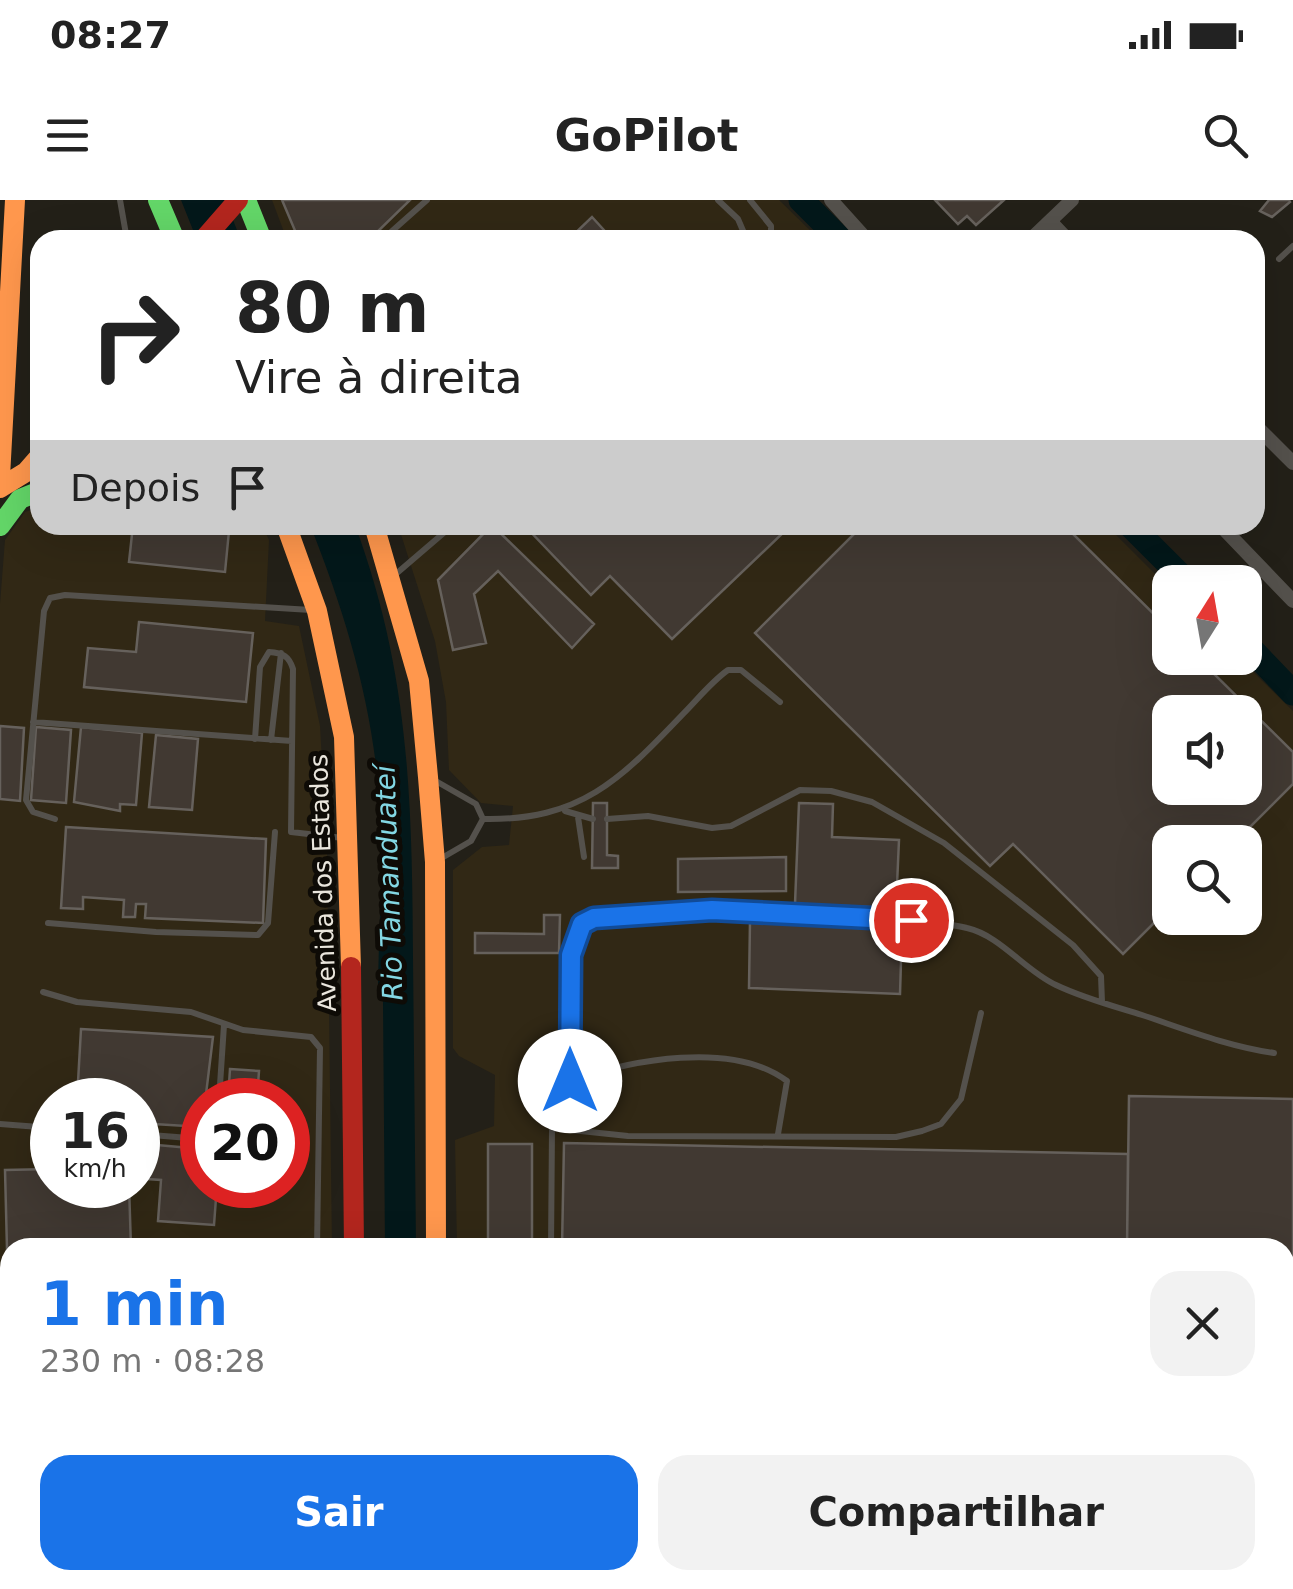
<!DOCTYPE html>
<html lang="pt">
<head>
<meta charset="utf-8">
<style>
  body { margin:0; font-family:"DejaVu Sans",sans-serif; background:#f2f2f2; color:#222; height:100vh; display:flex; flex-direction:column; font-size:38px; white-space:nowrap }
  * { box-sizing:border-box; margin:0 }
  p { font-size:32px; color:#767676 }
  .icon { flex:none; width:55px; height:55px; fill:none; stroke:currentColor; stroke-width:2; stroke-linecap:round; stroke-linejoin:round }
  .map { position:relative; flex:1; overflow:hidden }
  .drawer { position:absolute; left:0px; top:1038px; width:1295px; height:352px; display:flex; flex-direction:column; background:#fff; border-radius:30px 30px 0 0; box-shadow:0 10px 40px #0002 }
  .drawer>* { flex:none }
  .guide { position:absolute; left:30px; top:30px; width:1235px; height:305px; border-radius:30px; box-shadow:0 10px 40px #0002; background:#fff; color:#222; overflow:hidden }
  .needle { width:65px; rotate:11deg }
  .tools { position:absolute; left:1152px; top:365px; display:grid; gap:20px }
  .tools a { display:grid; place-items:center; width:110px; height:110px; border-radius:20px; background:#fff; box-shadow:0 10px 40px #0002; font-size:50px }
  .speed { position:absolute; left:30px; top:878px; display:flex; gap:20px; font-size:50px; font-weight:700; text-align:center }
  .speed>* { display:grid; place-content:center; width:130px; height:130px; border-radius:50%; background:#fff; box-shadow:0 10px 40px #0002; line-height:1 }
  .speed small { font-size:25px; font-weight:400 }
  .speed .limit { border:15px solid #d22; background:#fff; color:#111 }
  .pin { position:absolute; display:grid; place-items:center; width:85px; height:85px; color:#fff; margin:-42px; border:5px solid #fff; border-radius:50%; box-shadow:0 2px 10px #0007 }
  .me { position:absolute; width:110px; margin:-55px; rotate:0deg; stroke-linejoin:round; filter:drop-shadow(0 0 8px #0008) }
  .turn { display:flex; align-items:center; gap:35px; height:210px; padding:0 40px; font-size:45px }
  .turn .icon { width:130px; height:130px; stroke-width:2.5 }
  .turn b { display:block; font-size:70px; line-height:85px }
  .then { display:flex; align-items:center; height:95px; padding:0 40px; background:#0003; gap:20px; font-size:38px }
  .round { display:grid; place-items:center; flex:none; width:105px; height:105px; border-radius:30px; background:#f2f2f2 }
  .headline { display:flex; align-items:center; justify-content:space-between; height:170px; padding:0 40px }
  h1 { font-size:60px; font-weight:700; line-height:75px; color:#1a73e8 }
  .primary-button { display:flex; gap:20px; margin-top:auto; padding:20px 40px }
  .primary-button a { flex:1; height:115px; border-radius:30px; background:#1a73e8; color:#fff; font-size:40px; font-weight:700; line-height:115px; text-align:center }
  .primary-button a+a { background:#f2f2f2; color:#222 }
  .status { display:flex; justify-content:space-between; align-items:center; height:70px; padding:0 50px; background:#fff; direction:ltr }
  .status svg { height:28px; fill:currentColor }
  header { display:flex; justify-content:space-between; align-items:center; height:130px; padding:0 40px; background:#fff; font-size:45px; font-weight:700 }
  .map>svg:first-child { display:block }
  .built { fill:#312815; fill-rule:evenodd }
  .water { fill:#03181a }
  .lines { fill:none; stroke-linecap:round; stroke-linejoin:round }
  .river { stroke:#03181a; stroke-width:25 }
  .building { fill:#413932; stroke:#66615c; stroke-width:2.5; fill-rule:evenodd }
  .path { stroke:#58554f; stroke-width:2.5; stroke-dasharray:8 8; stroke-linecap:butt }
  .lane { stroke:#54514c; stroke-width:6 }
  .street { stroke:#54514c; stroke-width:14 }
  .fast { stroke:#63d668; stroke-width:20 }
  .slow { stroke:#ff974d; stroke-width:20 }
  .jam { stroke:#b3261e; stroke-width:20 }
  .route-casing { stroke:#114b97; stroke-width:25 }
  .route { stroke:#1a73e8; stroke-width:18 }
  .labels { text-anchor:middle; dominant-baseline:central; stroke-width:10; stroke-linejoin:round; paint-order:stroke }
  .street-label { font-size:25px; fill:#eae6dd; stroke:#0e0b06 }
  .water-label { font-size:28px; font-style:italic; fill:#83d7e3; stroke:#0e0b06 }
</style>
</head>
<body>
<div class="status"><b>08:27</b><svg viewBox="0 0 49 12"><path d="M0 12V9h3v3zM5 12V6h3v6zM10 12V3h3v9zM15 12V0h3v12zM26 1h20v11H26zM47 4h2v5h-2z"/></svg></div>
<header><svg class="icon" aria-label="menu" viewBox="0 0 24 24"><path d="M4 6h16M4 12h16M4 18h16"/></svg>GoPilot<svg class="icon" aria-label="search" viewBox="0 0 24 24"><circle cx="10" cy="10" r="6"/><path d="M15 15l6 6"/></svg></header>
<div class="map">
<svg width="1293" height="1389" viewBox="0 0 1293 1389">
  <rect width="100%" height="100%" fill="#232018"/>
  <path class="built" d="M272,0H779L820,40H287Z
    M40,307V325H262L269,340L265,421L299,426L320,526L327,649L332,1047L10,1048V1380H336V1389H0V404L5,340L25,312ZM52,900H138V985H52ZM202,900H288V985H202Z
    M398,325H1106L1170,389V458H1239L1293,511V1163H1285V1048L457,1047L455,940L494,926L495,875L459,856L453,848V670L482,647L509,645L513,606L481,603L449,570L446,502L435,441ZM1170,512H1245V588H1170ZM1170,642H1245V718H1170Z
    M655,1380H856V1389H639Z"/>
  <path class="water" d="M181,0H225L241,40H197Z
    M310,325H355C410,474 412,602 413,759C414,855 415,951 416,1047H385L383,802L378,784C379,728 383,671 380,615C376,515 347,417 310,325Z"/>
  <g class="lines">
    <path class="river" d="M801,0L841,40
      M1130,325L1187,382
      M1245,443L1293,493"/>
  </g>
  <path class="building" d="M282,0H410L369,40H299Z
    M935,0H1004L976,25L967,16L958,24Z
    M1269,0H1289L1290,2L1272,17L1260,11Z
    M592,17L613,40H568Z
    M133,325L229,331L225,372L129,362Z
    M492,325L594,424L572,448L498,371L474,394L486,443L453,450L438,380Z
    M524,325H781L786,330L672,439L610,376L591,395Z
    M863,325H1064L1170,430V458H1198L1293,552V584L1235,642H1170V707L1123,754L1013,644L990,666L755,433ZM1170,512H1245V588H1170Z
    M139,422L253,433L246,502L84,487L88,448L136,452Z
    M0,526L24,528L20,601L0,599Z
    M36,527L71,530L66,603L31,600Z
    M81,527L142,533L136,605L120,604V611L74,602Z
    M156,535L198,539L192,610L149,607Z
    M593,603H607V655L618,656V668H592Z
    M799,603L833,604L832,637L899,640L896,708L795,704Z
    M66,627L266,639L263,723L145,718L146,704H136L135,717H123L124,700L83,697V709L61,708Z
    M786,657V691L678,692V659Z
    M544,715H560L559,753H475V733L544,734Z
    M750,721L902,728L900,794L749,788Z
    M81,829L213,837L202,927L138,923V900H77Z
    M230,869L259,871L257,900H228Z
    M1129,896L1293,899V1160H1285V1048H1127Z
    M564,943L1128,954L1127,1048H562Z
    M488,944H532V1048H488Z
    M157,945L201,949L202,985H217L214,1025L158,1021L161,980L147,979L149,958L156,959Z
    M52,969V985H129L131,1048H10V1168L5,970Z"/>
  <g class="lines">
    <path class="path" d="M1285,1174L1293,1182
      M570,1389L578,1380
      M1086,1389L1090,1380"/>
    <path class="lane" d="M120,0L127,40
      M718,0L738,19L747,40
      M750,0L771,26V40
      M382,40L427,0
      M1279,59L1293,46
      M397,373L453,325
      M33,522L292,541
      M255,539L260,467L269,452C283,453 289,456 293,469L291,632L343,638
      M271,540L281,453
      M434,580L476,604L483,619L471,641L440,659
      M565,611L593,619
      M578,617L584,657
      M55,619L33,612L26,600L44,411L50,398L65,395L311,410
      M483,619C580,621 620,580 683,514C698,499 711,482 728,470H741L780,502
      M607,619L648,616L712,628L731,626L800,590L831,591L872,602L944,643L1073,745L1101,776L1102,802
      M48,723L156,732L258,735L268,723L275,632
      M43,792L77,802L191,812L243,830L311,837L320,848L317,1048
      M570,881C631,860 732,840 787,881L778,934
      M544,892L552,928L628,936L896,937L922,931L941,924L961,899L981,813
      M533,897L570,881L571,755C574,743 576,729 587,722C627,697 913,714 967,728C1001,736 1024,770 1056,785C1083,798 1113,806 1142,815C1187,830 1227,846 1274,853
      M219,900L224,825
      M0,924L52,928
      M138,934L202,939
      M551,1048L552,928
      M1293,1240V1242
      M0,1372L10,1374
      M795,1380L802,1389
      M724,1389L745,1380"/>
    <path class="street" d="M831,0L867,40
      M1050,21L1068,40
      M1030,40L1072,0
      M1255,225L1293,263
      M1220,325L1293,401"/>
    <path class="fast" d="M158,0L175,40
      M246,0L262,40
      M0,326L20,299L40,291
      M358,1380V1389
      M439,1380V1389"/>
    <path class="slow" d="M0,277L15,0
      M0,288L26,272L40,256
      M286,325L317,411L344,537L351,767
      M374,325L419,481L428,577L435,662L436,1048"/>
    <path class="jam" d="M203,40L238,0
      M351,767L354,1048"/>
  </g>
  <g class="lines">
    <defs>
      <path id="route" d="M570,881L571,755L582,724L594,718L712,710L911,720"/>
    </defs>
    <use href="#route" class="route-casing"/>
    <use href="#route" class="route"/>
  </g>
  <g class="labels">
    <g class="street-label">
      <text transform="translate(323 683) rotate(-92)">Avenida dos Estados</text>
    </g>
    <g class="water-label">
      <text transform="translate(389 683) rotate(-92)">Rio Tamanduateí</text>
    </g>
  </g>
</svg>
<div class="tools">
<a><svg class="needle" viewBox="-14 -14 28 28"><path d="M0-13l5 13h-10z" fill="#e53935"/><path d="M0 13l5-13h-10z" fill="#767676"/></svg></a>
<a><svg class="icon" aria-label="sound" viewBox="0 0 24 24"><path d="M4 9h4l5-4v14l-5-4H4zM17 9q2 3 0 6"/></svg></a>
<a><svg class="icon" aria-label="search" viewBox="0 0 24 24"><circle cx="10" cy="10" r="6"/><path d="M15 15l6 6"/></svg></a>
</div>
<div class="speed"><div>16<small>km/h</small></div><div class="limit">20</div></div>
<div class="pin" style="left:911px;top:720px;background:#d93025"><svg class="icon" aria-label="arrive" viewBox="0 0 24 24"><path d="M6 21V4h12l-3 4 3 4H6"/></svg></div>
<svg class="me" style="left:570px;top:881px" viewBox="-20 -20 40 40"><circle r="19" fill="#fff"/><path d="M0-13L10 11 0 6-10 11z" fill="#1a73e8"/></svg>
<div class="guide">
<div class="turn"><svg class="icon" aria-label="right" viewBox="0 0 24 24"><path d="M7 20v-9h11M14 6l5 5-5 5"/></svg><div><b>80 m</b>Vire à direita</div></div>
<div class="then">Depois<svg class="icon" aria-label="arrive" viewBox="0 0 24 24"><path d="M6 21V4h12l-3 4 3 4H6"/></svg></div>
</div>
<section class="drawer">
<div class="headline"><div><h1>1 min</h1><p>230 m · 08:28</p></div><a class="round"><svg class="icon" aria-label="close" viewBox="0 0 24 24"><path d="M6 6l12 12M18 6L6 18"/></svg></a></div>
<div class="primary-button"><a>Sair</a><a>Compartilhar</a></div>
</section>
</div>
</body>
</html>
